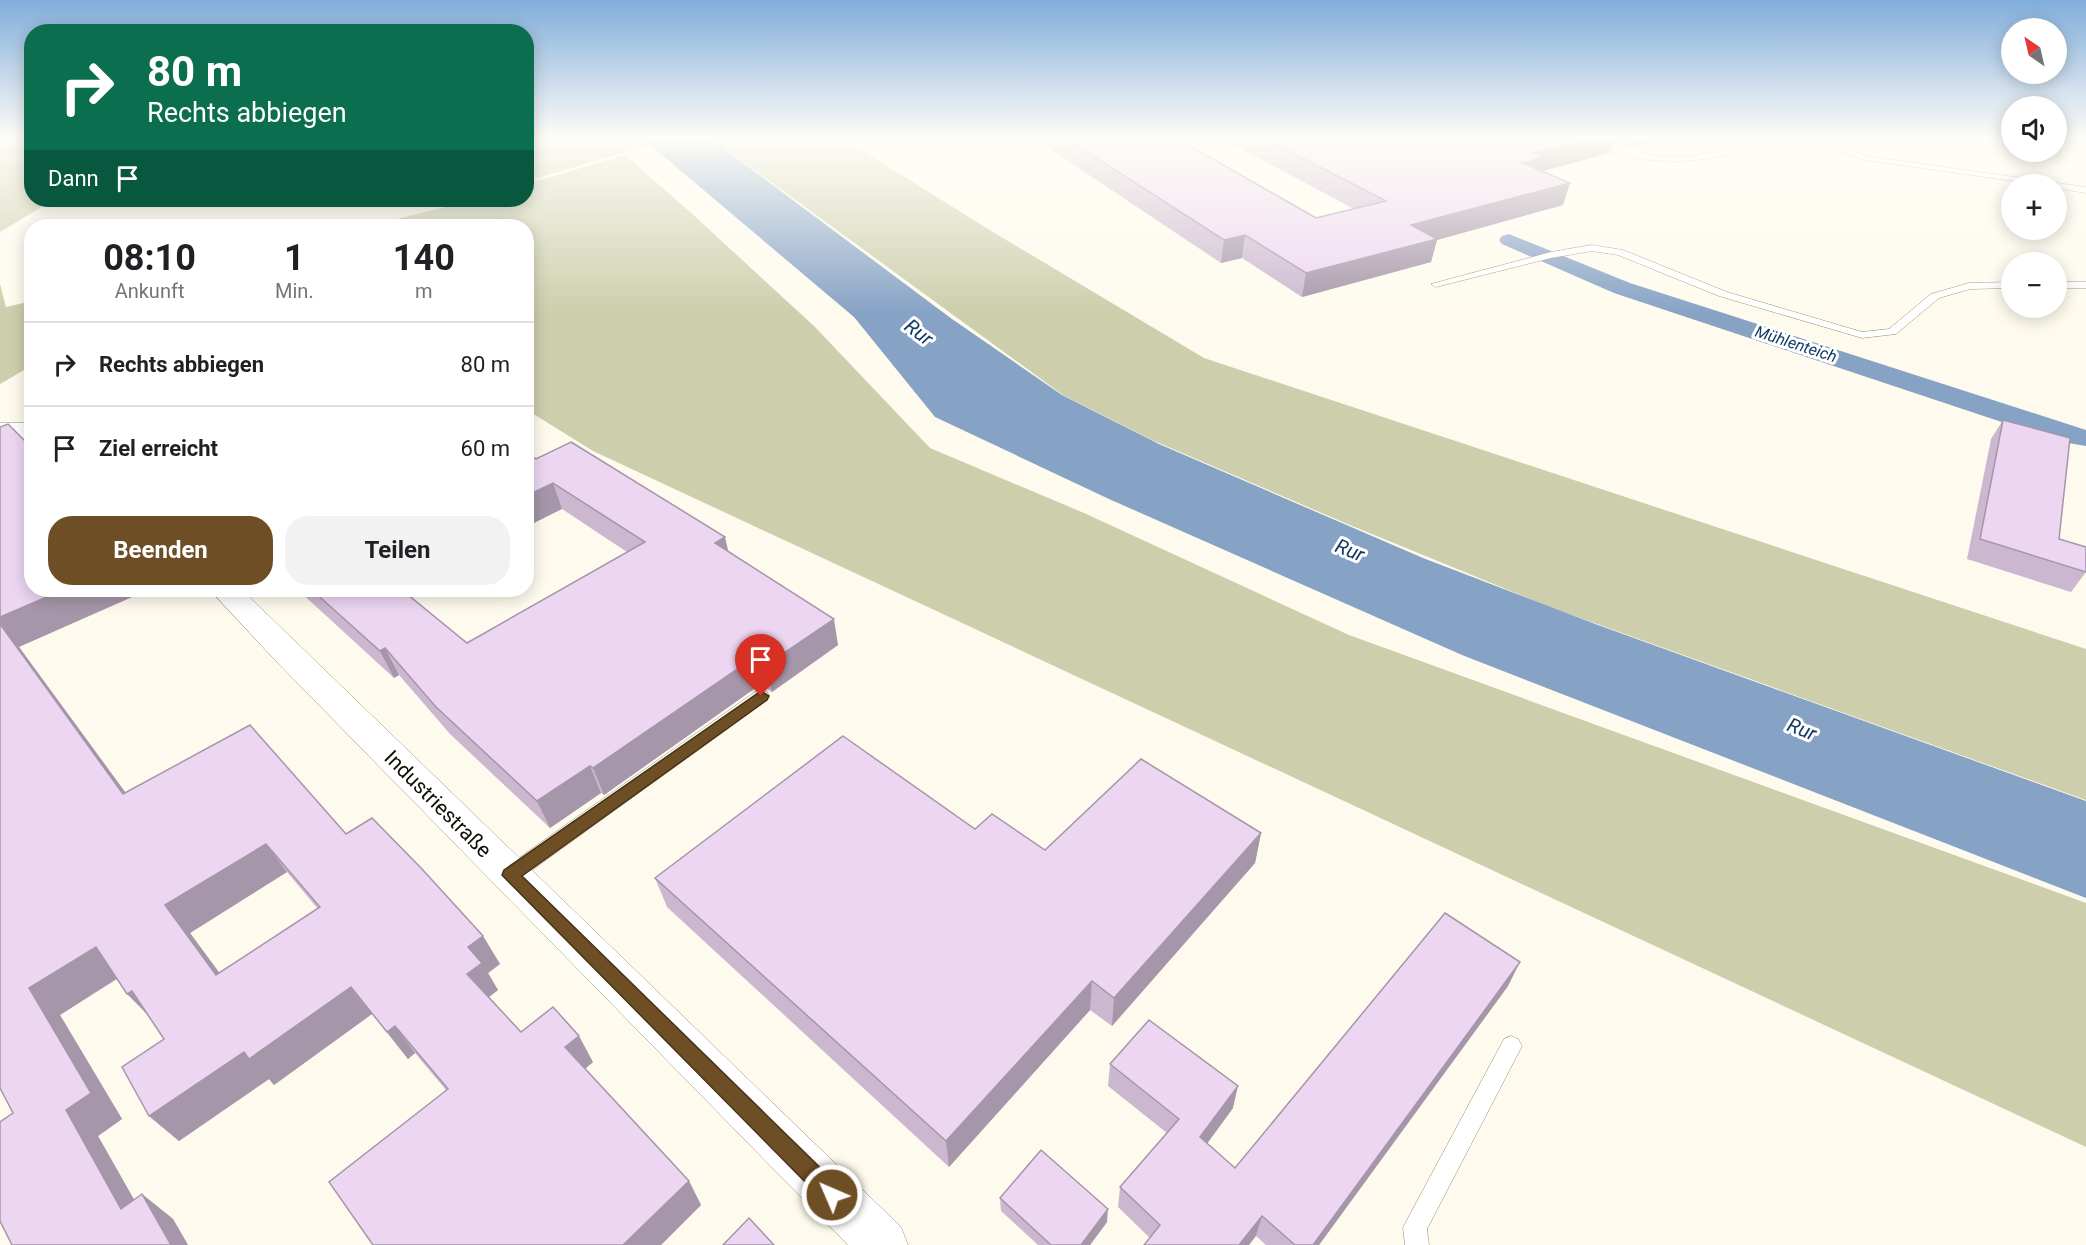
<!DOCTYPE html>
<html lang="de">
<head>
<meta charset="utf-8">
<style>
  :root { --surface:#fff; --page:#f2f2f2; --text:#202124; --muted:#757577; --line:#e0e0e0; --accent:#6e4e25 }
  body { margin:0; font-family:Roboto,sans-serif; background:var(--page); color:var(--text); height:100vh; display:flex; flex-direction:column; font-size:22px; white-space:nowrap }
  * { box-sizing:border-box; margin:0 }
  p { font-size:20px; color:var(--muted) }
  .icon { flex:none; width:33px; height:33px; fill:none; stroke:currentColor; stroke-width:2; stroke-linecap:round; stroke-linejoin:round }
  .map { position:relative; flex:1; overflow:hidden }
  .details { position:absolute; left:24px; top:219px; width:510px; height:378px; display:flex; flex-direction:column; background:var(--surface); border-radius:24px; box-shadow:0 3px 15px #0003 }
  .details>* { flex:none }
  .hud { position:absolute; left:24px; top:24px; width:510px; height:183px; border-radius:24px; box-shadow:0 3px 15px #0003; background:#0b6e4f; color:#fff; overflow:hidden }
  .needle { width:39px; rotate:326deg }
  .fabs { position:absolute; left:2001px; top:18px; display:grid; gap:12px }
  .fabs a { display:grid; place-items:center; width:66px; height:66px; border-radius:50%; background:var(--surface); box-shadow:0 3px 15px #0003; font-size:30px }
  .pin { position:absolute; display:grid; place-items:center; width:51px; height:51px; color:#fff; margin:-62px -26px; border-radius:50% 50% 50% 0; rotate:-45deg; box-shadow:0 0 6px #0007 }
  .pin .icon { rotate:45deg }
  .me { position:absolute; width:66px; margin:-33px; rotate:315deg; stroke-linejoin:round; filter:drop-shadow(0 0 4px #0008) }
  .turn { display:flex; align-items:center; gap:21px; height:126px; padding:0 24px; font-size:27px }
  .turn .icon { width:78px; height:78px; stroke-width:2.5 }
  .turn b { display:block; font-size:42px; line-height:51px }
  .then { display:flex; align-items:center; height:57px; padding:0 24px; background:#0003; gap:12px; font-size:22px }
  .eta { display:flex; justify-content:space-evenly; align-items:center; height:102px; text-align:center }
  .eta b { font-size:36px; font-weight:700; line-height:42px }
  .button { display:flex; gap:12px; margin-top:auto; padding:12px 24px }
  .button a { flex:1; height:69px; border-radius:24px; background:var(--accent); color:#fff; font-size:24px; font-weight:700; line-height:69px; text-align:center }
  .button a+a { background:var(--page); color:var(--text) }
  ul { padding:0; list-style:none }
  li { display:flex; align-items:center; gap:18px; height:84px; padding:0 24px; border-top:2px solid var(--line) }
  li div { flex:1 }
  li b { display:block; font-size:22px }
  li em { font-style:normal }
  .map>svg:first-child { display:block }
  .green { fill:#ccceac }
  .water { fill:#86a2c5 }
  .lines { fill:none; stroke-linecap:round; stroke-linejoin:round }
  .canal { fill:#86a2c5; fill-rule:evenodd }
  .lane-casing { stroke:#958e70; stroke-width:1 }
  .street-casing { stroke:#958e70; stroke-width:1 }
  .lane { fill:#fff; fill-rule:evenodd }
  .street { fill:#fff; fill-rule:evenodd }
  .wall { fill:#cbb8d0; fill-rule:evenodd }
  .shaded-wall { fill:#a596a9 }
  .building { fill:#ecd6f2; stroke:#a596a9; stroke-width:1.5; fill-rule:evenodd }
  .route { fill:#6e4e25; stroke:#483318; stroke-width:1.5 }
  .labels { text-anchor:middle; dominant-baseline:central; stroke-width:6; stroke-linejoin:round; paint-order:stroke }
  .far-water-label { font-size:16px; font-style:italic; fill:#113965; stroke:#fff }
  .water-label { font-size:20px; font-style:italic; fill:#113965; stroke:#fff }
  .near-street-label { font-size:21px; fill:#131005; stroke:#fff }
</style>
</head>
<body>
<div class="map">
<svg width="2086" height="1245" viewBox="0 0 2086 1245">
  <rect width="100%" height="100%" fill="#fefbee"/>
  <g class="green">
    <path d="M0 139H31L32 200H53L0 232Z"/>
    <path d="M526 139H643L650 145 537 178 527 171Z"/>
    <path d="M712 139H844L988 229 1204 358 2086 649V800L1547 606 1345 523 1152 440 1063 395Z"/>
    <path d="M625 155 689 211 814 326 930 448 1084 513 1349 635 2086 903V1147L593 451 527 410 526 226H369L473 200H526L527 184Z"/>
    <path d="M0 284 6 307 32 301 31 366 0 384Z"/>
  </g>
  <path class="water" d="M643 139H711L952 319 1062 395 1159 444 1423 558 1598 625 2086 801V898L1462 655 1109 499 935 417 854 317Z"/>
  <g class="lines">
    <path class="canal" d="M1509 234 1630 283 2086 430V446L2062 442 1614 293 1502 244 1499 240 1502 236Z"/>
    <defs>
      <g id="lane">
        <path d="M1584 139C1613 139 1641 156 1670 157 1707 159 1734 139 1766 139 1717 168 1633 169 1584 139Z"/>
        <path d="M1801 139H1815L1866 156 2086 187V193L2056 188V184H2035L1865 160Z"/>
        <path d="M1592 245 1623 250 1727 292 1862 332 1889 329 1931 294 1969 283 2012 282V288L1970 289 1939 298 1896 334 1862 338 1719 296 1618 255 1592 251 1551 258 1436 287 1431 284 1551 252Z"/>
        <rect x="2056" y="282" width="30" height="6"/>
        <path d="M761 690 767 692 769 696 767 700 517 881 510 883 503 881 501 875 503 869 755 692Z"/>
        <path d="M1511 1036 1518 1039 1522 1046 1427 1229 1429 1245H1405L1403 1228 1407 1220 1504 1039Z"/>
      </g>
      <g id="street">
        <rect x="0" y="423" width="32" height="16"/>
        <path d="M210 590H242L901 1227 908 1245H848L275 660Z"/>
      </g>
    </defs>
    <use href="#lane" class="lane-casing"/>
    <use href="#street" class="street-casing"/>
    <use href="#lane" class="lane"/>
    <use href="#street" class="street"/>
  </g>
  <g class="wall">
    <path d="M1035 139H1178L1316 218 1354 209 1223 139H1662L1633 147 1614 142 1610 153 1542 171 1563 205 1437 240 1431 262 1302 297 1242 258 1221 263Z"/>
    <path d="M2003 420 2059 539 2086 547V572L2071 592 1967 559 1991 439Z"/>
    <path d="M0 427 19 647 125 792 346 834 483 936 500 964 488 973 498 990 489 997 521 1032 593 1062 585 1069 689 1181 701 1205 661 1245H373L446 1090 415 1053 408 1059 372 1014 274 1085 269 1079 179 1141 149 1116 164 1039 148 1016 117 979 60 1015 122 1119 98 1136 134 1200 142 1194 173 1219 188 1245 13 1113ZM287 872 318 909 219 973 190 933Z"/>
    <path d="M536 459 729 552 838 645 772 692 761 684 604 795 601 793 550 828 450 734 399 675 394 678 298 590H407L404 591 467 643 627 552 562 509Z"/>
    <path d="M975 829 1045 850 1261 833 1255 863 1112 1026 1090 1010 949 1167 667 907 655 878Z"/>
    <path d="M1508 986 1319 1245H1266L1256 1236 1150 1238 1118 1207 1120 1187 1167 1133 1108 1086 1110 1064 1233 1108 1207 1143 1235 1168Z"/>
    <path d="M1000 1198 1107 1222 1090 1245H1038L1001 1211Z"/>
  </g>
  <g class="shaded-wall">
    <path d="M1588 139H1615L1610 153 1539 172 1522 163 1534 153Z"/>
    <path d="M1636 139H1662L1633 147Z"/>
    <path d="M1570 183 1563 205 1437 240 1431 262 1302 297 1306 273 1411 225Z"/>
    <path d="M1245 235 1242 258 1221 263 1224 240Z"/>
    <path d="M553 483 562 509 526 527V496Z"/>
    <path d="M725 537 731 563 715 543Z"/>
    <path d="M63 590H148L19 647 147 822 123 794 0 624V617Z"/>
    <path d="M834 619 838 645 772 692 766 665Z"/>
    <path d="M385 648 399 675 394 678 380 651Z"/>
    <path d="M755 657 761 684 604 795 593 768Z"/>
    <path d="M590 766 601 793 550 828 537 801Z"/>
    <path d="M1261 833 1255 863 1112 1026 1114 998Z"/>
    <path d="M266 844 287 872 190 933 241 1002 216 975 165 905Z"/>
    <path d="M483 936 500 964 488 973 498 990 484 1001 467 974 468 947Z"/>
    <path d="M96 947 124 974 60 1015 122 1119 98 1136 153 1233 121 1209 66 1110 29 988Z"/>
    <path d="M1520 962 1508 986 1319 1245H1313Z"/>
    <path d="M1092 981 1090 1010 949 1167 946 1141Z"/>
    <path d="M351 987 372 1014 274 1085 269 1079 179 1141 149 1116 244 1052Z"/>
    <path d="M132 991 154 1021 127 994Z"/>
    <path d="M395 1026 415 1053 408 1059 387 1032Z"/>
    <path d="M579 1036 593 1062 580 1073 565 1047Z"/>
    <path d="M1238 1086 1233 1108 1196 1159 1200 1137Z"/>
    <path d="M689 1181 701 1205 661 1245H623Z"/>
    <path d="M142 1194 173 1219 188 1245H171Z"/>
    <path d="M1108 1209 1107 1222 1090 1245H1081Z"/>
    <path d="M1262 1216 1256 1236 1249 1245H1239Z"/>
  </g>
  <g class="building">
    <path d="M1067 139H1178L1316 218 1386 201 1266 139H1588L1534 153 1543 157 1522 163 1570 183 1411 225 1437 239 1306 273 1245 235 1224 240Z"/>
    <path d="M2003 420 2070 438 2059 539 2086 547V572L1980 539Z"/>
    <path d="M8 424 32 448V590H63L0 617V427Z"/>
    <path d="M571 442 725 537 715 543 834 619 766 665 755 657 593 768 590 766 537 801 436 707 385 648 380 651 312 590H402L467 643 645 542 553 483 526 496V453L536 459Z"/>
    <path d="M0 624 123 794 250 725 346 834 372 818 422 869 483 936 468 947 482 963 467 974 521 1032 553 1007 579 1036 565 1047 689 1181 623 1245H373L329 1182 448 1089 395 1026 387 1032 351 987 249 1059 244 1052 149 1116 122 1067 164 1039 132 991 127 994 96 947 29 988 91 1093 66 1110 121 1209 142 1194 171 1245H12L0 1221V1122L13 1113 0 1088ZM266 844 320 907 216 975 165 905Z"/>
    <path d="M843 736 975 829 992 814 1045 850 1141 759 1261 833 1114 998 1092 981 946 1141 655 878Z"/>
    <path d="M1445 913 1520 962 1313 1245H1295L1262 1216 1239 1245H1144L1160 1225 1120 1187 1179 1119 1110 1064 1149 1020 1238 1086 1200 1137 1235 1168Z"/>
    <path d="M1041 1150 1108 1209 1081 1245H1051L1000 1198Z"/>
    <path d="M749 1218 774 1245H723Z"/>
  </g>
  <linearGradient id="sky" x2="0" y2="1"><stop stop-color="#81adda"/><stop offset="0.44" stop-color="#fffdf7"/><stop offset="1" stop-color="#fffdf7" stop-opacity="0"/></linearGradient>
  <rect width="2086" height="314" fill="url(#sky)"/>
  <path class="route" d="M761 691 769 696 767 700 522 876 840 1187 843 1195 840 1202 832 1205 825 1202 502 875 504 870Z"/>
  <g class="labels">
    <g class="far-water-label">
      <text transform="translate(1796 344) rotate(18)">Mühlenteich</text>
    </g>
    <g class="water-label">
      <text transform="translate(919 332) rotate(37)">Rur</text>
      <text transform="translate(1350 550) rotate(22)">Rur</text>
      <text transform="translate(1802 729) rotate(22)">Rur</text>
    </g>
    <g class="near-street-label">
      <text transform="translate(438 804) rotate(45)">Industriestraße</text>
    </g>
  </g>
</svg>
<div class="fabs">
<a><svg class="needle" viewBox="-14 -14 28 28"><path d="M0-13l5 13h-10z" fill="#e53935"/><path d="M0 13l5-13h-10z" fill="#757577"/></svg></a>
<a><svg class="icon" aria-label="sound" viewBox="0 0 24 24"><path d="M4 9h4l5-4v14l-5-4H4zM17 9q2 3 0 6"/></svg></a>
<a>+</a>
<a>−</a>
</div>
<div class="pin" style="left:761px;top:696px;background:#d93025"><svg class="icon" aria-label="arrive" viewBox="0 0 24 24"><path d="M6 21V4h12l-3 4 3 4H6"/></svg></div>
<svg class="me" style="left:832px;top:1195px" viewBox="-20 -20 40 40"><circle r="17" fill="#6e4e25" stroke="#fff" stroke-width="3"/><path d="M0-11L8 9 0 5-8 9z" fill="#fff"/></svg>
<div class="hud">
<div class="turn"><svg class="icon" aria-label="right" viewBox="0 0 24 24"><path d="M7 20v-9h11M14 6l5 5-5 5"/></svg><div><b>80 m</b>Rechts abbiegen</div></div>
<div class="then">Dann<svg class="icon" aria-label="arrive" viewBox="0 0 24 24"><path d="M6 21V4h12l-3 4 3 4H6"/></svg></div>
</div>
<section class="details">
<div class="eta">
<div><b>08:10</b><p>Ankunft</p></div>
<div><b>1</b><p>Min.</p></div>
<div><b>140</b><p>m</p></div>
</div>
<ul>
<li><svg class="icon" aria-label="right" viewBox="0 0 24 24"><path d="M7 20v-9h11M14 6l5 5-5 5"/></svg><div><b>Rechts abbiegen</b></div><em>80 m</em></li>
<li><svg class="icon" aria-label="arrive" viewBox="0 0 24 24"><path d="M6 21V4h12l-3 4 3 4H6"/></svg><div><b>Ziel erreicht</b></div><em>60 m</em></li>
</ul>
<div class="button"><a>Beenden</a><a>Teilen</a></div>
</section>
</div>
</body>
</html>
